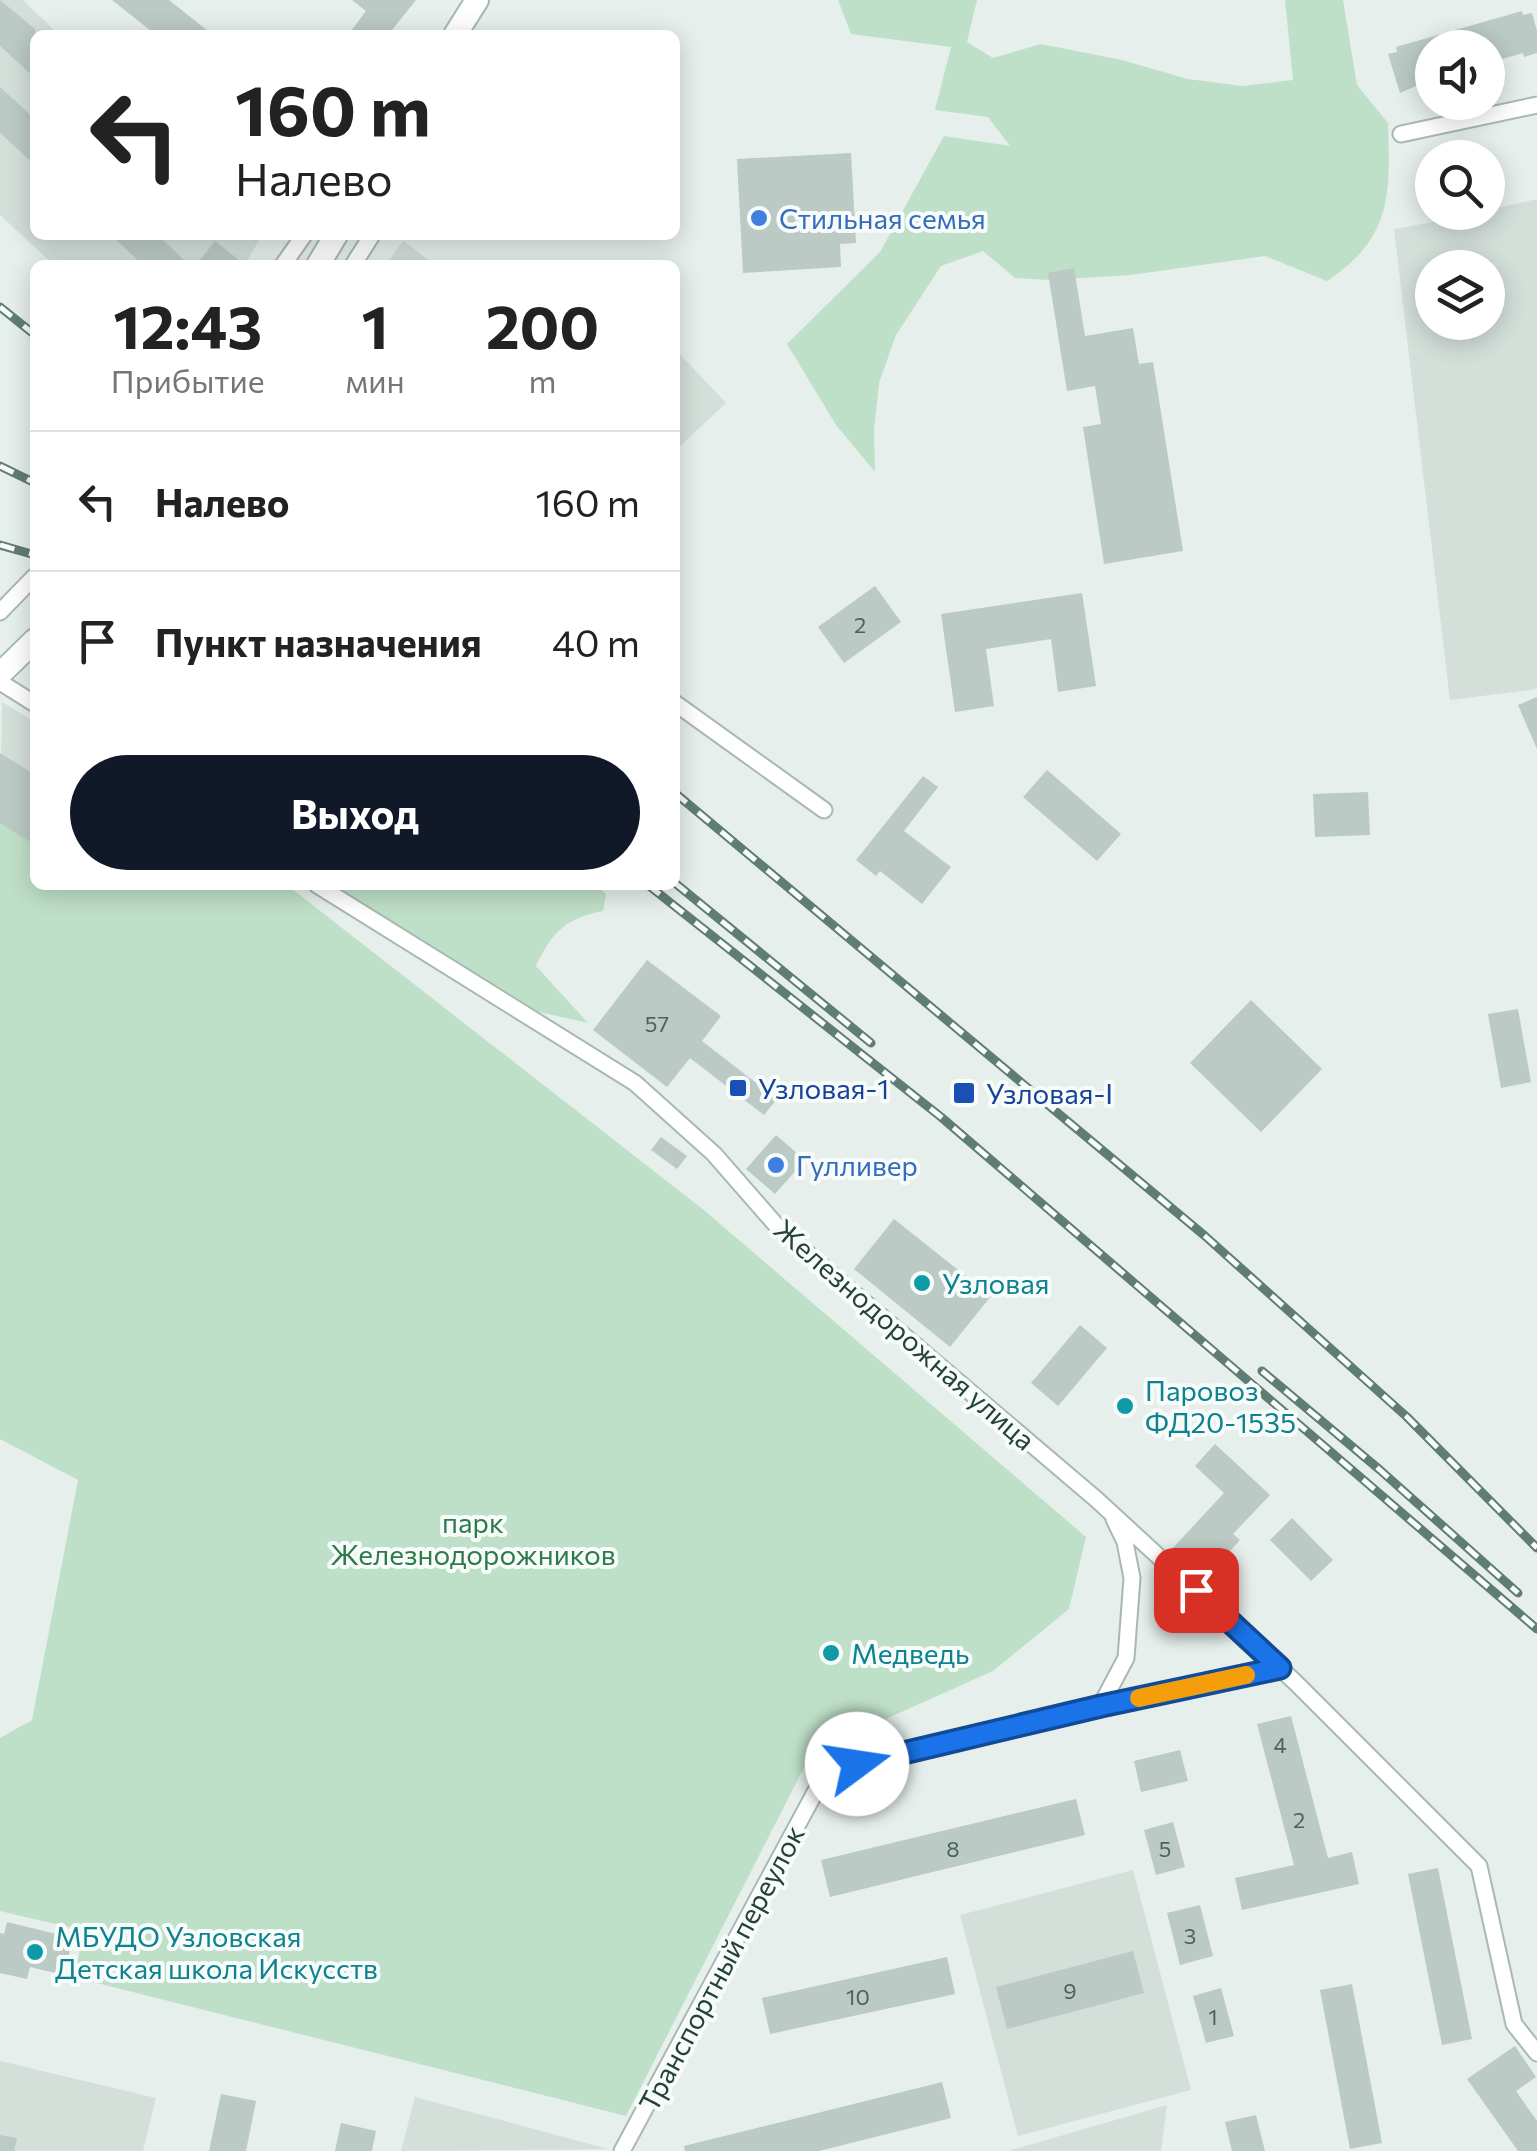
<!DOCTYPE html>
<html lang="ru">
<head>
<meta charset="utf-8">
<style>
  :root { --surface:#fff; --page:#f2f2f2; --text:#222; --muted:#767676; --line:#e0e0e0; --accent:#111827 }
  body { margin:0; font-family:Commissioner,sans-serif; background:var(--page); color:var(--text); height:100vh; display:flex; flex-direction:column; font-size:38px; white-space:nowrap }
  * { box-sizing:border-box; margin:0 }
  p { font-size:32px; color:var(--muted) }
  .icon { flex:none; width:55px; height:55px; fill:none; stroke:currentColor; stroke-width:2; stroke-linecap:round; stroke-linejoin:round }
  .map { position:relative; flex:1; overflow:hidden }
  .side { position:absolute; left:30px; top:260px; width:650px; height:630px; display:flex; flex-direction:column; background:var(--surface); border-radius:15px; box-shadow:0 5px 25px #0003 }
  .side>* { flex:none }
  .top-card { position:absolute; left:30px; top:30px; width:650px; height:210px; border-radius:15px; box-shadow:0 5px 25px #0003; background:#fff; color:var(--text); overflow:hidden }
  .tools { position:absolute; left:1415px; top:30px; display:grid; gap:20px }
  .tools a { display:grid; place-items:center; width:90px; height:90px; border-radius:50%; background:var(--surface); box-shadow:0 5px 25px #0003; font-size:50px }
  .pin { position:absolute; display:grid; place-items:center; width:85px; height:85px; color:#fff; margin:-42px; border-radius:20px; box-shadow:0 5px 15px #0006 }
  .me { position:absolute; width:110px; margin:-55px; rotate:76deg; stroke-linejoin:round; filter:drop-shadow(0 0 8px #0008) }
  .turn { display:flex; align-items:center; gap:35px; height:210px; padding:0 40px; font-size:45px }
  .turn .icon { width:130px; height:130px; stroke-width:2.5 }
  .turn b { display:block; font-size:70px; line-height:85px }
  .eta { display:flex; justify-content:space-evenly; align-items:center; height:170px; text-align:center }
  .eta b { font-size:60px; font-weight:700; line-height:70px }
  .button { display:flex; gap:20px; margin-top:auto; padding:20px 40px }
  .button a { flex:1; height:115px; border-radius:60px; background:var(--accent); color:#fff; font-size:40px; font-weight:700; line-height:115px; text-align:center }
  ul { padding:0; list-style:none }
  li { display:flex; align-items:center; gap:30px; height:140px; padding:0 40px; border-top:2px solid var(--line) }
  li div { flex:1 }
  li b { display:block; font-size:38px }
  li em { font-style:normal }
  .map>svg:first-child { display:block }
  .built { fill:#d4dfda; fill-rule:evenodd }
  .green { fill:#bfe0c8 }
  .building { fill:#bbcac4 }
  .lines { fill:none; stroke-linecap:round; stroke-linejoin:round }
  .street-casing { stroke:#a8b8b2; stroke-width:19 }
  .secondary-casing { stroke:#a4bbb3; stroke-width:26 }
  .street { stroke:#fff; stroke-width:15 }
  .secondary { stroke:#fff; stroke-width:22 }
  .rail-casing { stroke:#5f7d75; stroke-width:9 }
  .rail { stroke:#f7fbf9; stroke-width:5; stroke-dasharray:15; stroke-linecap:butt }
  .route-casing { stroke:#114b97; stroke-width:25 }
  .route { stroke:#1a73e8; stroke-width:18 }
  .slow { stroke:#f59e0b; stroke-width:18 }
  .shop-dot { fill:#3f7fe0; stroke:#f7fbf9; stroke-width:4 }
  .transit-dot { fill:#1a4fb4; stroke:#f7fbf9; stroke-width:4 }
  .culture-dot { fill:#0f9aa8; stroke:#f7fbf9; stroke-width:4 }
  .labels { text-anchor:middle; dominant-baseline:central; stroke-width:8; stroke-linejoin:round; paint-order:stroke }
  .number-label { font-size:22px; fill:#4a645c }
  .shop-label { font-size:28px; fill:#366cbe; stroke:#f7fbf9; text-anchor:start }
  .transit-label { font-size:28px; fill:#164399; stroke:#f7fbf9; text-anchor:start }
  .culture-label { font-size:28px; fill:#0d838f; stroke:#f7fbf9; text-anchor:start }
  .street-label { font-size:28px; fill:#24423a; stroke:#f7fbf9 }
  .park-label { font-size:28px; fill:#2d7a4b; stroke:#f7fbf9 }
</style>
</head>
<body>
<div class="map">
<svg width="1537" height="2151" viewBox="0 0 1537 2151">
  <rect width="100%" height="100%" fill="#e6efeb"/>
  <g class="built">
    <path d="M0 0H23L59 35H35V235H262L245 265H54L0 215Z"/>
    <path d="M1537 199V689L1450 700 1394 229 1488 212V210ZM1432 268H1488V322H1432Z"/>
    <path d="M403 241 414 249 435 265H386Z"/>
    <path d="M675 349 726 403 675 451Z"/>
    <path d="M2 702 35 722V843L0 822Z"/>
    <path d="M1133 1870 1191 2090 1018 2136 960 1915Z"/>
    <path d="M0 2061 156 2098 143 2151H0Z"/>
    <path d="M415 2097 608 2149 401 2151Z"/>
    <path d="M1167 2105 1161 2151H1008Z"/>
  </g>
  <g class="green">
    <path d="M838 0H977L967 42 993 58 1041 44 1122 60 1188 79 1242 86 1293 80 1285 0H1343L1357 85 1388 123C1390 194 1393 237 1327 281L1265 256 1131 275 1047 280 1015 278 983 251 941 266 896 335 879 383 874 430 875 472 836 425 787 344 880 252 944 136 1010 146 988 117 935 110 951 47 851 34Z"/>
    <path d="M0 822 35 843V885H287L705 1211 1086 1537 1069 1609 993 1671 812 1752 626 2116 73 1977 85 1931 0 1911V1738L32 1720 78 1480 0 1439Z"/>
    <path d="M334 885H596L606 894 603 911C566 918 552 932 536 966L588 1023 504 1004Z"/>
  </g>
  <g class="building">
    <path d="M0 0 35 29V78L0 46Z"/>
    <path d="M112 0H169L213 35H156Z"/>
    <path d="M352 0H416L388 35H348L366 11Z"/>
    <path d="M1522 11 1523 15 1532 13 1537 31V53L1524 57 1523 53 1488 63V48H1432V79L1400 93 1388 54 1397 52 1396 47Z"/>
    <path d="M0 87 35 119V165L0 133Z"/>
    <path d="M851 153 856 243 840 244 841 267 743 273 737 159Z"/>
    <path d="M111 235H158L189 265H143Z"/>
    <path d="M215 241 245 265H196Z"/>
    <path d="M1074 268 1085 336 1133 328 1139 364 1153 362 1183 551 1104 564 1083 427 1101 424 1095 386 1067 391 1048 273Z"/>
    <path d="M875 586 901 622 844 663 818 627Z"/>
    <path d="M1082 593 1096 686 1058 692 1051 639 986 649 994 706 955 712 941 614Z"/>
    <path d="M1537 697V749L1518 705Z"/>
    <path d="M0 753 35 775V845L0 823Z"/>
    <path d="M1047 770 1121 834 1097 861 1023 797Z"/>
    <path d="M923 776 938 787 904 831 951 867 922 904 880 871 876 876 856 860Z"/>
    <path d="M1368 792 1370 835 1315 837 1313 794Z"/>
    <path d="M647 960 721 1016 702 1041 777 1099 764 1115 690 1058 667 1087 593 1030Z"/>
    <path d="M1251 1000 1322 1069 1261 1132 1190 1063Z"/>
    <path d="M1518 1009 1531 1082 1501 1088 1488 1014Z"/>
    <path d="M776 1135 805 1160 775 1194 746 1169Z"/>
    <path d="M661 1137 687 1156 677 1169 651 1150Z"/>
    <path d="M894 1219 991 1296 950 1347 854 1269Z"/>
    <path d="M1080 1325 1107 1348 1058 1406 1031 1383Z"/>
    <path d="M1215 1444 1270 1495 1233 1534 1240 1540 1203 1581 1170 1551 1224 1493 1195 1466Z"/>
    <path d="M1292 1518 1333 1560 1311 1581 1270 1540Z"/>
    <path d="M1291 1716 1328 1858 1352 1852 1359 1884 1242 1910 1235 1878 1294 1865 1257 1724Z"/>
    <path d="M1180 1750 1188 1781 1141 1792 1134 1761Z"/>
    <path d="M1076 1799 1085 1835 830 1897 821 1860Z"/>
    <path d="M1173 1822 1185 1867 1156 1875 1144 1830Z"/>
    <path d="M1438 1868 1472 2039 1442 2045 1408 1874Z"/>
    <path d="M1200 1905 1213 1956 1180 1965 1167 1913Z"/>
    <path d="M7 1922 73 1938 64 1975 30 1967 27 1979 0 1973V1933L4 1934Z"/>
    <path d="M1133 1951 1144 1993 1007 2029 996 1987Z"/>
    <path d="M947 1957 955 1994 770 2034 762 1998Z"/>
    <path d="M1352 1984 1382 2143 1350 2149 1320 1990Z"/>
    <path d="M1221 1988 1234 2036 1206 2043 1193 1996Z"/>
    <path d="M1515 2046 1536 2077 1516 2091 1537 2121V2151H1518L1467 2079Z"/>
    <path d="M942 2082 951 2118 819 2151H685L684 2146Z"/>
    <path d="M221 2094 256 2101 246 2151H209Z"/>
    <path d="M1256 2115 1265 2151H1232L1225 2122Z"/>
    <path d="M341 2123 376 2131 372 2151H335Z"/>
    <path d="M0 2135 17 2138 14 2151H0Z"/>
  </g>
  <g class="lines">
    <defs>
      <g id="street">
        <path d="M1401 134 1537 105"/>
        <path d="M283 265 304 235"/>
        <path d="M353 265 372 235"/>
        <path d="M0 612 35 576"/>
        <path d="M0 682 35 704"/>
        <path d="M675 703 824 810"/>
        <path d="M317 885 635 1083 714 1154 776 1225 823 1267 1096 1499 1295 1682 1479 1866 1514 2024 1537 2053"/>
        <path d="M1101 1705 1126 1658 1132 1578 1125 1542 1114 1519"/>
        <path d="M622 2151 826 1772 982 1732 1280 1668"/>
      </g>
      <g id="secondary">
        <path d="M455 35 477 0"/>
        <path d="M318 265 336 235"/>
        <path d="M0 674 35 640"/>
      </g>
    </defs>
    <use href="#street" class="street-casing"/>
    <use href="#secondary" class="secondary-casing"/>
    <use href="#street" class="street"/>
    <use href="#secondary" class="secondary"/>
    <defs>
      <g id="rail">
        <path d="M0 307 35 335"/>
        <path d="M0 466 35 483"/>
        <path d="M0 545 35 555"/>
        <path d="M675 793 1205 1236 1407 1417 1537 1548"/>
        <path d="M675 883 871 1043"/>
        <path d="M648 885 941 1117 1537 1629"/>
        <path d="M1262 1371 1380 1470 1518 1593"/>
      </g>
    </defs>
    <use href="#rail" class="rail-casing"/>
    <use href="#rail" class="rail"/>
  </g>
  <g class="lines">
    <defs>
      <path id="route" d="M857 1764 1101 1706 1280 1668 1196 1590"/>
    </defs>
    <use href="#route" class="route-casing"/>
    <use href="#route" class="route"/>
    <path class="slow" d="M1139 1698 1246 1675"/>
  </g>
  <g class="shop-dot">
    <circle cx="759" cy="218" r="10"/>
    <circle cx="776" cy="1165" r="10"/>
  </g>
  <g class="transit-dot">
    <rect x="728" y="1078" width="20" height="20" rx="5"/>
    <rect x="952" y="1081" width="24" height="24" rx="5"/>
  </g>
  <g class="culture-dot">
    <circle cx="922" cy="1283" r="10"/>
    <circle cx="1125" cy="1406" r="10"/>
    <circle cx="831" cy="1653" r="10"/>
    <circle cx="35" cy="1952" r="10"/>
  </g>
  <g class="labels">
    <g class="number-label">
      <text x="860" y="624">2</text>
      <text x="657" y="1023">57</text>
      <text x="1280" y="1744">4</text>
      <text x="1299" y="1819">2</text>
      <text x="953" y="1848">8</text>
      <text x="1165" y="1848">5</text>
      <text x="1190" y="1935">3</text>
      <text x="1070" y="1990">9</text>
      <text x="858" y="1996">10</text>
      <text x="1213" y="2016">1</text>
    </g>
    <g class="shop-label">
      <text x="779" y="218">Стильная семья</text>
      <text x="796" y="1165">Гулливер</text>
    </g>
    <g class="transit-label">
      <text x="758" y="1088">Узловая-1</text>
      <text x="986" y="1093">Узловая-I</text>
    </g>
    <g class="culture-label">
      <text x="942" y="1283">Узловая</text>
      <text x="1145" y="1390">Паровоз<tspan x="1145" dy="32">ФД20-1535</tspan></text>
      <text x="851" y="1653">Медведь</text>
      <text x="55" y="1936">МБУДО Узловская<tspan x="55" dy="32">Детская школа Искусств</tspan></text>
    </g>
    <g class="street-label">
      <text transform="translate(905 1334) rotate(41)">Железнодорожная улица</text>
      <text transform="translate(721 1968) rotate(-62)">Транспортный переулок</text>
    </g>
    <g class="park-label">
      <text x="473" y="1522">парк<tspan x="473" dy="32">Железнодорожников</tspan></text>
    </g>
  </g>
</svg>
<div class="tools">
<a><svg class="icon" aria-label="sound" viewBox="0 0 24 24"><path d="M4 9h4l5-4v14l-5-4H4zM17 9q2 3 0 6"/></svg></a>
<a><svg class="icon" aria-label="search" viewBox="0 0 24 24"><circle cx="10" cy="10" r="6"/><path d="M15 15l6 6"/></svg></a>
<a><svg class="icon" aria-label="layers" viewBox="0 0 24 24"><path d="M12 4l9 5-9 5-9-5zM3 14l9 5 9-5"/></svg></a>
</div>
<div class="pin" style="left:1196px;top:1590px;background:#d93025"><svg class="icon" aria-label="arrive" viewBox="0 0 24 24"><path d="M6 21V4h12l-3 4 3 4H6"/></svg></div>
<svg class="me" style="left:857px;top:1764px" viewBox="-20 -20 40 40"><circle r="19" fill="#fff"/><path d="M0-13L10 11 0 6-10 11z" fill="#1a73e8"/></svg>
<div class="top-card">
<div class="turn"><svg class="icon" aria-label="left" viewBox="0 0 24 24"><path d="M17 20v-9H6M10 6l-5 5 5 5"/></svg><div><b>160 m</b>Налево</div></div>
</div>
<section class="side">
<div class="eta">
<div><b>12:43</b><p>Прибытие</p></div>
<div><b>1</b><p>мин</p></div>
<div><b>200</b><p>m</p></div>
</div>
<ul>
<li><svg class="icon" aria-label="left" viewBox="0 0 24 24"><path d="M17 20v-9H6M10 6l-5 5 5 5"/></svg><div><b>Налево</b></div><em>160 m</em></li>
<li><svg class="icon" aria-label="arrive" viewBox="0 0 24 24"><path d="M6 21V4h12l-3 4 3 4H6"/></svg><div><b>Пункт назначения</b></div><em>40 m</em></li>
</ul>
<div class="button"><a>Выход</a></div>
</section>
</div>
</body>
</html>
